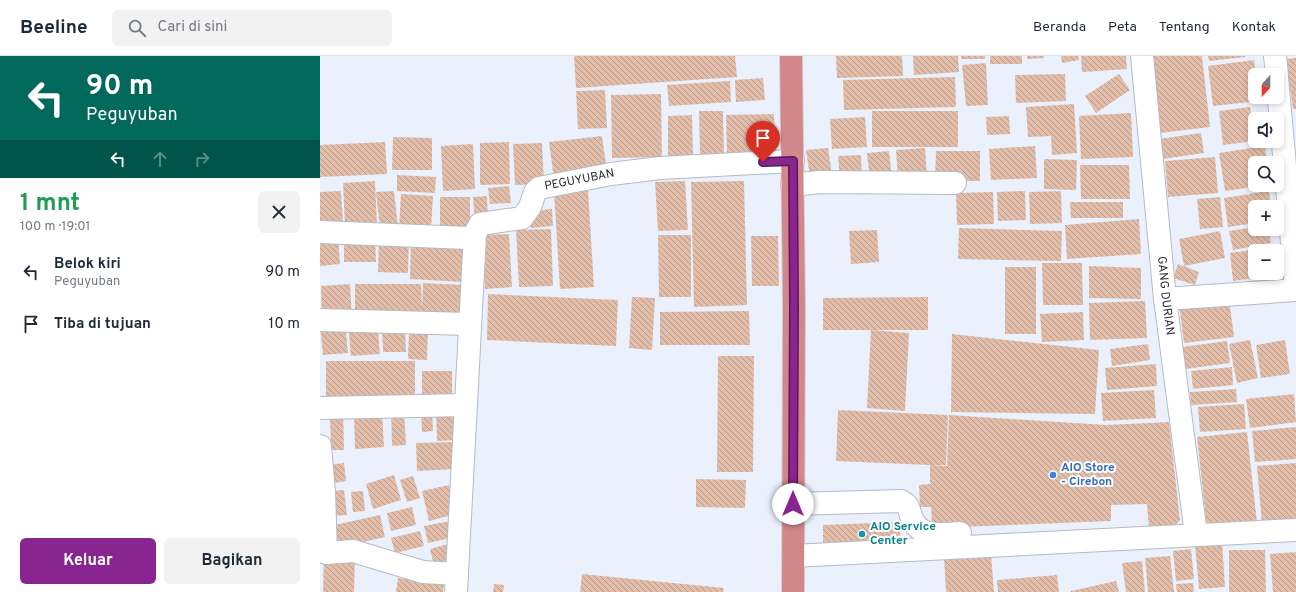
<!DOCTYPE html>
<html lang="id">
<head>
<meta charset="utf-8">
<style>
  :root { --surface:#fff; --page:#f2f2f3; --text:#1f2937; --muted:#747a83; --line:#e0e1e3; --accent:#88258e }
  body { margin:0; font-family:Overpass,sans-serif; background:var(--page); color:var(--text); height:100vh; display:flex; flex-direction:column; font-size:15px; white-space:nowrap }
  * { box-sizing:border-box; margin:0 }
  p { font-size:13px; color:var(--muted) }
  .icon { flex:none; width:22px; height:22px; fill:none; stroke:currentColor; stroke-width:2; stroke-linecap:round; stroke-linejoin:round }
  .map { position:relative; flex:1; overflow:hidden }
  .drawer { display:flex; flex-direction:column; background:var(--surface); width:320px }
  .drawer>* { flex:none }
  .guide { background:#00695c; color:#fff; overflow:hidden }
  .needle { width:26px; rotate:201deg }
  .controls { position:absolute; left:928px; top:12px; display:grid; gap:8px }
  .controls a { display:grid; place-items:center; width:36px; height:36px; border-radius:6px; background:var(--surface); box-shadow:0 2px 6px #0003; font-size:20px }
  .pin { position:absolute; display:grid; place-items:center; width:34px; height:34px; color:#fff; margin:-41px -17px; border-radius:50% 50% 50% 0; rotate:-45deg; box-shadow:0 0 4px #0007 }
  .pin .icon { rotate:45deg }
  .me { position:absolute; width:44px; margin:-22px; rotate:0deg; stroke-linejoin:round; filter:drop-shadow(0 0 3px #0008) }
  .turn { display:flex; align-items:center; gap:14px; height:84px; padding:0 20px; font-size:18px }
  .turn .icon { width:52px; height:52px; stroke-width:2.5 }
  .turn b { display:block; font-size:28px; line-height:34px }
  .lanes { display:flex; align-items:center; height:38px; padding:0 20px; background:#0003; justify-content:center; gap:20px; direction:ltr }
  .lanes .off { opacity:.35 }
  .round { display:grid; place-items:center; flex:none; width:42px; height:42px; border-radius:6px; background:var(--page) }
  .headline { display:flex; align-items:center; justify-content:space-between; height:68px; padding:0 20px }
  h1 { font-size:24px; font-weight:700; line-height:30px; color:#1e9e55 }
  .action { display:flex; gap:8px; margin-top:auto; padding:8px 20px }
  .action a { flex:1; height:46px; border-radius:6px; background:var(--accent); color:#fff; font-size:16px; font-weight:700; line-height:46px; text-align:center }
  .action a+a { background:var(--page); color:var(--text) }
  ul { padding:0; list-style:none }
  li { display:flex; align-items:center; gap:12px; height:52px; padding:0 20px }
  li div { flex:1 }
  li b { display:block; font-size:15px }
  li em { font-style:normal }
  header { display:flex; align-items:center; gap:24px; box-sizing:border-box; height:56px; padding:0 20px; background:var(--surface); border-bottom:1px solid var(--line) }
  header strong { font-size:19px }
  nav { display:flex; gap:22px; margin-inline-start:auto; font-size:14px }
  .search { width:280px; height:36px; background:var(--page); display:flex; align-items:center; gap:10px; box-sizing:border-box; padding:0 14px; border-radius:6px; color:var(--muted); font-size:15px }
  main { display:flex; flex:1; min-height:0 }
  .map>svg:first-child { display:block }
  .building { fill:url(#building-back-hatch) }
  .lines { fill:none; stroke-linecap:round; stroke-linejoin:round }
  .minor-casing { stroke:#b4bbc5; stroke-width:24 }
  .highway-casing { stroke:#d0d1d2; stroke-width:24 }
  .minor { stroke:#fff; stroke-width:22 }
  .highway { stroke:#d4878a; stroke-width:22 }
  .route-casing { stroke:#58185c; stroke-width:10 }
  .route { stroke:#88258e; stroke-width:7 }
  .shop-dot { fill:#3f7fe0; stroke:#fefefe; stroke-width:1.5 }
  .culture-dot { fill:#0f9aa8; stroke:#fefefe; stroke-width:1.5 }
  .labels { text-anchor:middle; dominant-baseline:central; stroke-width:4; stroke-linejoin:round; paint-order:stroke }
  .street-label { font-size:12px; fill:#2b2e32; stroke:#fefefe }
  .shop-label { font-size:12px; font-weight:bold; fill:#366cbe; stroke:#fefefe; text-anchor:start }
  .culture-label { font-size:12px; font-weight:bold; fill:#0d838f; stroke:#fefefe; text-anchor:start }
</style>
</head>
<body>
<header>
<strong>Beeline</strong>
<div class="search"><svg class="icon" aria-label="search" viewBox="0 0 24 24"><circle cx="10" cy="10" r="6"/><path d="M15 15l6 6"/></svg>Cari di sini</div>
<nav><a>Beranda</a><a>Peta</a><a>Tentang</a><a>Kontak</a></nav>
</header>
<main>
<section class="drawer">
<div class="guide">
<div class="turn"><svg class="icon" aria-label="left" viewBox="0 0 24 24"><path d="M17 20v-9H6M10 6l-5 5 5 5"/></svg><div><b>90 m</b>Peguyuban</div></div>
<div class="lanes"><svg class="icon" aria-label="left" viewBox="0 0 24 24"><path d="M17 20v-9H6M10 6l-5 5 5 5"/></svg><svg class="icon off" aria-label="ahead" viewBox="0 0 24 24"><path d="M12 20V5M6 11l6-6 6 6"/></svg><svg class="icon off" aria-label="right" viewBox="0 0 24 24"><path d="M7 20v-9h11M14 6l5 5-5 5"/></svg></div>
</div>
<div class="headline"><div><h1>1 mnt</h1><p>100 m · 19:01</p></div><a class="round"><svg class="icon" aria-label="close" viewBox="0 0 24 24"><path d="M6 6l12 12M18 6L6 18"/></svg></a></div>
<ul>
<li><svg class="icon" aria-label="left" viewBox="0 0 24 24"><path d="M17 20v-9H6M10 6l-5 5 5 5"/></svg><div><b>Belok kiri</b><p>Peguyuban</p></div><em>90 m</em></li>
<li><svg class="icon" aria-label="arrive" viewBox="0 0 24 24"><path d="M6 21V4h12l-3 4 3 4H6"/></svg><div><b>Tiba di tujuan</b></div><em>10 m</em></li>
</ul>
<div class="action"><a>Keluar</a><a>Bagikan</a></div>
</section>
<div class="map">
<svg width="976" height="536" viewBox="0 0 976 536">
  <defs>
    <pattern id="building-back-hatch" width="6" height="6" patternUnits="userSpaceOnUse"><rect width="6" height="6" fill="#e2beaa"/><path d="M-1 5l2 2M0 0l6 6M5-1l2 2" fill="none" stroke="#b79b8b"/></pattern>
  </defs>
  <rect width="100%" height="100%" fill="#eaf1fc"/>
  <g class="building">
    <path d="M254 0H415L417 21 256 32Z"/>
    <path d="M516 0H582L583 20 517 22Z"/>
    <path d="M593 0H638L639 16 594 19Z"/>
    <rect x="641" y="0" width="24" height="3"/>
    <rect x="670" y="0" width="32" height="8"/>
    <path d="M707 0H724V2L707 3Z"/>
    <path d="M741 0H758L759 4 742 7Z"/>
    <path d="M761 0H806L807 13 762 16Z"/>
    <path d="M831 0H882L890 71 840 77Z"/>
    <path d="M888 0H925V1L889 5Z"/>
    <path d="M976 2V53H973L966 3Z"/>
    <path d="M934 4 936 19 935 41H938L939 45 893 50 888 10Z"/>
    <path d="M666 7 668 49 646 50 642 9Z"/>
    <path d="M745 18 746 45 696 47 695 19Z"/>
    <path d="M799 18 810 34 776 57 765 40Z"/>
    <path d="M635 21 636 51 524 54 523 24Z"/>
    <path d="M443 22 445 44 416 46 415 24Z"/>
    <path d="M410 25 411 46 349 50 347 29Z"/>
    <path d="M285 34 287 72 258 73 256 35Z"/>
    <path d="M341 38 342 101 292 102 291 39Z"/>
    <path d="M754 48 757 97 732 99 731 80 708 81 706 51Z"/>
    <path d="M930 51 934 85 903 89 899 55Z"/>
    <path d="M379 55H403L404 99H380Z"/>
    <rect x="552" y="55" width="86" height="36"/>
    <path d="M811 57 813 101 761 103 759 60Z"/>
    <path d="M454 58 455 100 407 101 406 59Z"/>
    <path d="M372 59 373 102 348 103V60Z"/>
    <path d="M689 60 690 78 667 79 666 61Z"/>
    <path d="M545 61 547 91 512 93 510 63Z"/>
    <path d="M881 77 884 97 842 103 839 83Z"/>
    <path d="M282 80 287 116 234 123 229 86Z"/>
    <path d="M73 81 112 82V114H72Z"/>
    <path d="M65 86 67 118 0 121V89Z"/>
    <path d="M189 86 190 128 160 129V87Z"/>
    <path d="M222 87 224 128 195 129 193 88Z"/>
    <path d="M153 88 155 133 123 135 121 90Z"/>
    <path d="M715 90 717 122 671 124 669 93Z"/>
    <path d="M945 90 947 107H935V129L939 130 905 135 899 97Z"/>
    <path d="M508 92 512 119 490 121 486 94Z"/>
    <path d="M605 92 607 121 578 123 576 94Z"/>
    <path d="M569 95 572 122 550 124 547 97Z"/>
    <path d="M616 95H660V125H615Z"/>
    <path d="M541 99 542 123 520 124 518 100Z"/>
    <path d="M895 101 898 137 848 141 845 105Z"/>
    <path d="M724 103 757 104 756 134 724 133Z"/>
    <path d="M760 109H809L810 143H761Z"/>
    <path d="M77 119 116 121 115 137 77 135Z"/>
    <path d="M55 125 57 169 25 171 23 127Z"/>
    <path d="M365 125 368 174 338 175 335 126Z"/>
    <path d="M424 125 427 249 374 251 371 126Z"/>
    <path d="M189 130 191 147 170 148 168 132Z"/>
    <path d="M268 134 274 231 240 233 234 136Z"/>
    <path d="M21 135 23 166 0 167V136Z"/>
    <path d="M74 135 78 171 60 172 56 136Z"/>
    <path d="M705 135 706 164 678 165 677 136Z"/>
    <path d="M741 135 742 167 710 168 709 136Z"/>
    <path d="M949 135 951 151H935V167L908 171 904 142Z"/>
    <path d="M673 136 674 168 637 169 636 137Z"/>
    <path d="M81 138 113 140 111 173 79 171Z"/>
    <path d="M167 140 168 165 155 166 153 141Z"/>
    <rect x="120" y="141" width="30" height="36"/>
    <path d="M900 141 903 171 880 173 877 143Z"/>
    <path d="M750 146H803V162H751Z"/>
    <path d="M232 153 233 170 211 172 210 155Z"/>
    <path d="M819 163 821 198 747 203 745 169Z"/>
    <path d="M935 171V173H948L951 187 913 194 909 175Z"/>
    <path d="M639 172 742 175 741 205 638 203Z"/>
    <path d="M231 173 233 230 199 231 196 174Z"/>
    <path d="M557 174 559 206 531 208 529 175Z"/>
    <path d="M900 175 905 202 864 210 859 183Z"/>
    <path d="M189 178 192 231 165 233 162 179Z"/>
    <path d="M18 179 20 208 0 210V180Z"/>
    <path d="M338 179H371V241H339Z"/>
    <path d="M55 180 56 206H24V181Z"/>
    <path d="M59 180 89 181 88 217 58 216Z"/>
    <path d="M431 180H458L459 230H432Z"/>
    <path d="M91 183 144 185 142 226 90 223Z"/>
    <path d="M953 191 954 195H935V217H957V219L913 225 910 197Z"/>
    <path d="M722 207H762L763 249H723Z"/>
    <path d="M858 208 879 216 875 229 853 222Z"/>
    <path d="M769 210 821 212V243L769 242Z"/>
    <rect x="685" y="211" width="31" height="67"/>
    <path d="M103 227 144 229 143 266 35 263V228H101L102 252Z"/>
    <path d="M30 228 32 263 2 264 1 230Z"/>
    <path d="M168 238 298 244 296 290 167 284Z"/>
    <path d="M312 241 335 242 332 294 309 292Z"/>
    <path d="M608 241V274H503V242Z"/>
    <path d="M909 243 914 281 864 287 859 248Z"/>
    <path d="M825 245 827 282 770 284 769 247Z"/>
    <path d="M429 255 430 289H340V256Z"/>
    <path d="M763 256 764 284 722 286 720 258Z"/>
    <path d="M25 266 28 297 3 299 0 268Z"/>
    <path d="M57 266 60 298 31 300 28 268Z"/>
    <path d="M85 269 86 296H63L62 270Z"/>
    <path d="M89 273 108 274 107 304 88 303Z"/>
    <path d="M551 274 589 277 585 355 547 352Z"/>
    <path d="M632 278 779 294 775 358 631 356Z"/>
    <path d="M930 284 938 322 917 327 909 288Z"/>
    <path d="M965 284 970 318 941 322 936 289Z"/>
    <path d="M907 285 910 307 865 313 862 291Z"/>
    <path d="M828 288 830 304 792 310 790 293Z"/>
    <path d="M398 300H434L433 416H397Z"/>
    <rect x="6" y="305" width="89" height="39"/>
    <path d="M836 308 837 330 787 334 785 312Z"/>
    <path d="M912 311 913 329 873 333 871 315Z"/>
    <rect x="102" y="315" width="30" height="30"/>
    <path d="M916 333 917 346 871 349 870 336Z"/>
    <path d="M834 334 836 362 783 365 781 337Z"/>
    <path d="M974 338 976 366 930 372 926 343Z"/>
    <path d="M924 348 926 373 880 376 878 351Z"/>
    <path d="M133 350 135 384 117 385 116 351Z"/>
    <path d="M112 354 113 375 102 376 101 355Z"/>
    <path d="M518 354 628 359 626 409H611L627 410 629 359 786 369 849 366 860 464 854 471 829 473 827 448 791 449V465L612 472 611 451H600L599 429 610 428V409L516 405Z"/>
    <path d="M62 355 64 391 35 393 34 356Z"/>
    <path d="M71 355H84L86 389 72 390Z"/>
    <path d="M23 356 24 394H11L10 357Z"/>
    <path d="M976 371V403L935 406 932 375Z"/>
    <path d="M927 376 937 467 887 472 877 381Z"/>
    <path d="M135 386 137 413 97 415 96 387Z"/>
    <path d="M24 407 26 425 8 428 6 409Z"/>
    <path d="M976 407V465L942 469 937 410Z"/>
    <path d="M74 419 81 444 53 453 46 428Z"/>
    <path d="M93 420 100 442 87 446 80 424Z"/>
    <path d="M376 423 426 424 425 452 376 451Z"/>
    <path d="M129 429 136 458 109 465 102 435Z"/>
    <path d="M24 434 27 459 12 460 9 435Z"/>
    <path d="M43 435 45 455 33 456 31 436Z"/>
    <path d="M92 451 96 469 71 475 67 457Z"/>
    <path d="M60 459 65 481 11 493 6 471Z"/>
    <path d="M131 465 134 481 108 487 104 470Z"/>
    <path d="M579 466 581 488 503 492V469Z"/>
    <path d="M100 475 104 490 75 497 71 482Z"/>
    <path d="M902 487 905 531 879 533 875 489Z"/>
    <path d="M128 488 132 504 114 509 110 493Z"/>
    <path d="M871 493 874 523 856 525 853 495Z"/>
    <path d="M909 494H945L946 536H909Z"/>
    <path d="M976 496V536H953L950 498Z"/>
    <path d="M671 498 674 536H626L624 501Z"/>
    <path d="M4 499 35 500 34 536H3Z"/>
    <path d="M850 500 854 536H828L825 502Z"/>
    <path d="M822 505 825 536H806L802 507Z"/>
    <path d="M262 518 404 532 403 536H260Z"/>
    <path d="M737 519 739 536H678L677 524Z"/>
    <path d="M78 522 124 527 123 536H76Z"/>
    <path d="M796 525 799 536H751V535Z"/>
    <path d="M873 527 874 536H857L856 528Z"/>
    <path d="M174 528 184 529 183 536H173Z"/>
  </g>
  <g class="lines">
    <defs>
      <g id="minor">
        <path id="s1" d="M822 0 845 243 876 478"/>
        <path d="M955 0 957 19"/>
        <path d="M957 22 976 231"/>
        <path d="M472 129 500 126 635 127"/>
        <path id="s2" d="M0 176 148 182 155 178 160 168 202 162 210 151 215 136 219 132 291 118 340 112 473 105"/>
        <path d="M845 243 976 234"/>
        <path d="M0 264 149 268"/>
        <path d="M0 352 145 349"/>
        <path d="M0 390 4 436 6 497 33 495 103 516 137 518"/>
        <path d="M473 448 581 445C590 450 588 452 591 460 599 483 620 478 640 477"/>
        <path d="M473 500 976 474"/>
        <path d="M136 536 155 178"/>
      </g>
      <path id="highway" d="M471 0 474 250 473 536"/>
    </defs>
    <use href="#minor" class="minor-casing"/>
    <use href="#highway" class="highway-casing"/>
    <use href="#minor" class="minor"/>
    <use href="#highway" class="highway"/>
  </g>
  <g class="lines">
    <defs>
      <path id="route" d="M443 106 473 105 474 250 473 448"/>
    </defs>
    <use href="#route" class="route-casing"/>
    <use href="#route" class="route"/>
  </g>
  <circle class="shop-dot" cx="733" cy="419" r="4"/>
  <circle class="culture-dot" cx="542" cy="478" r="4"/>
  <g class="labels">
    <g class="street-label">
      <text stroke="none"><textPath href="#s2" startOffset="286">PEGUYUBAN</textPath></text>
      <text stroke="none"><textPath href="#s1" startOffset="241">GANG DURIAN</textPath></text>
    </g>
    <g class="shop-label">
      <text x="741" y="412">AIO Store<tspan x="741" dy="14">- Cirebon</tspan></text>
    </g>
    <g class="culture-label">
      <text x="550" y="471">AIO Service<tspan x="550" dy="14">Center</tspan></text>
    </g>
  </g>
</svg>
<div class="controls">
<a><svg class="needle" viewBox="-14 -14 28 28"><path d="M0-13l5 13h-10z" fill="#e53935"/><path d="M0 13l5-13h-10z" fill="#747a83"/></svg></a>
<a><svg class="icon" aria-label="sound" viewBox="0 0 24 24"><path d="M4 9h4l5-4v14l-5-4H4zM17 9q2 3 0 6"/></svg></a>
<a><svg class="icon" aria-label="search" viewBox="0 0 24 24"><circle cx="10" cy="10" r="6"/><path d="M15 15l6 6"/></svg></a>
<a>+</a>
<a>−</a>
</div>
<div class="pin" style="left:443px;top:106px;background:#d93025"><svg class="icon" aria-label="arrive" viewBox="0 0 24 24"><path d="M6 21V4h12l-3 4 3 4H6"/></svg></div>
<svg class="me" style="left:473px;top:448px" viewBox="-20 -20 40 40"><circle r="19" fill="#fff"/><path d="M0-13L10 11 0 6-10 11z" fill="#88258e"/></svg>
</div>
</main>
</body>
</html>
